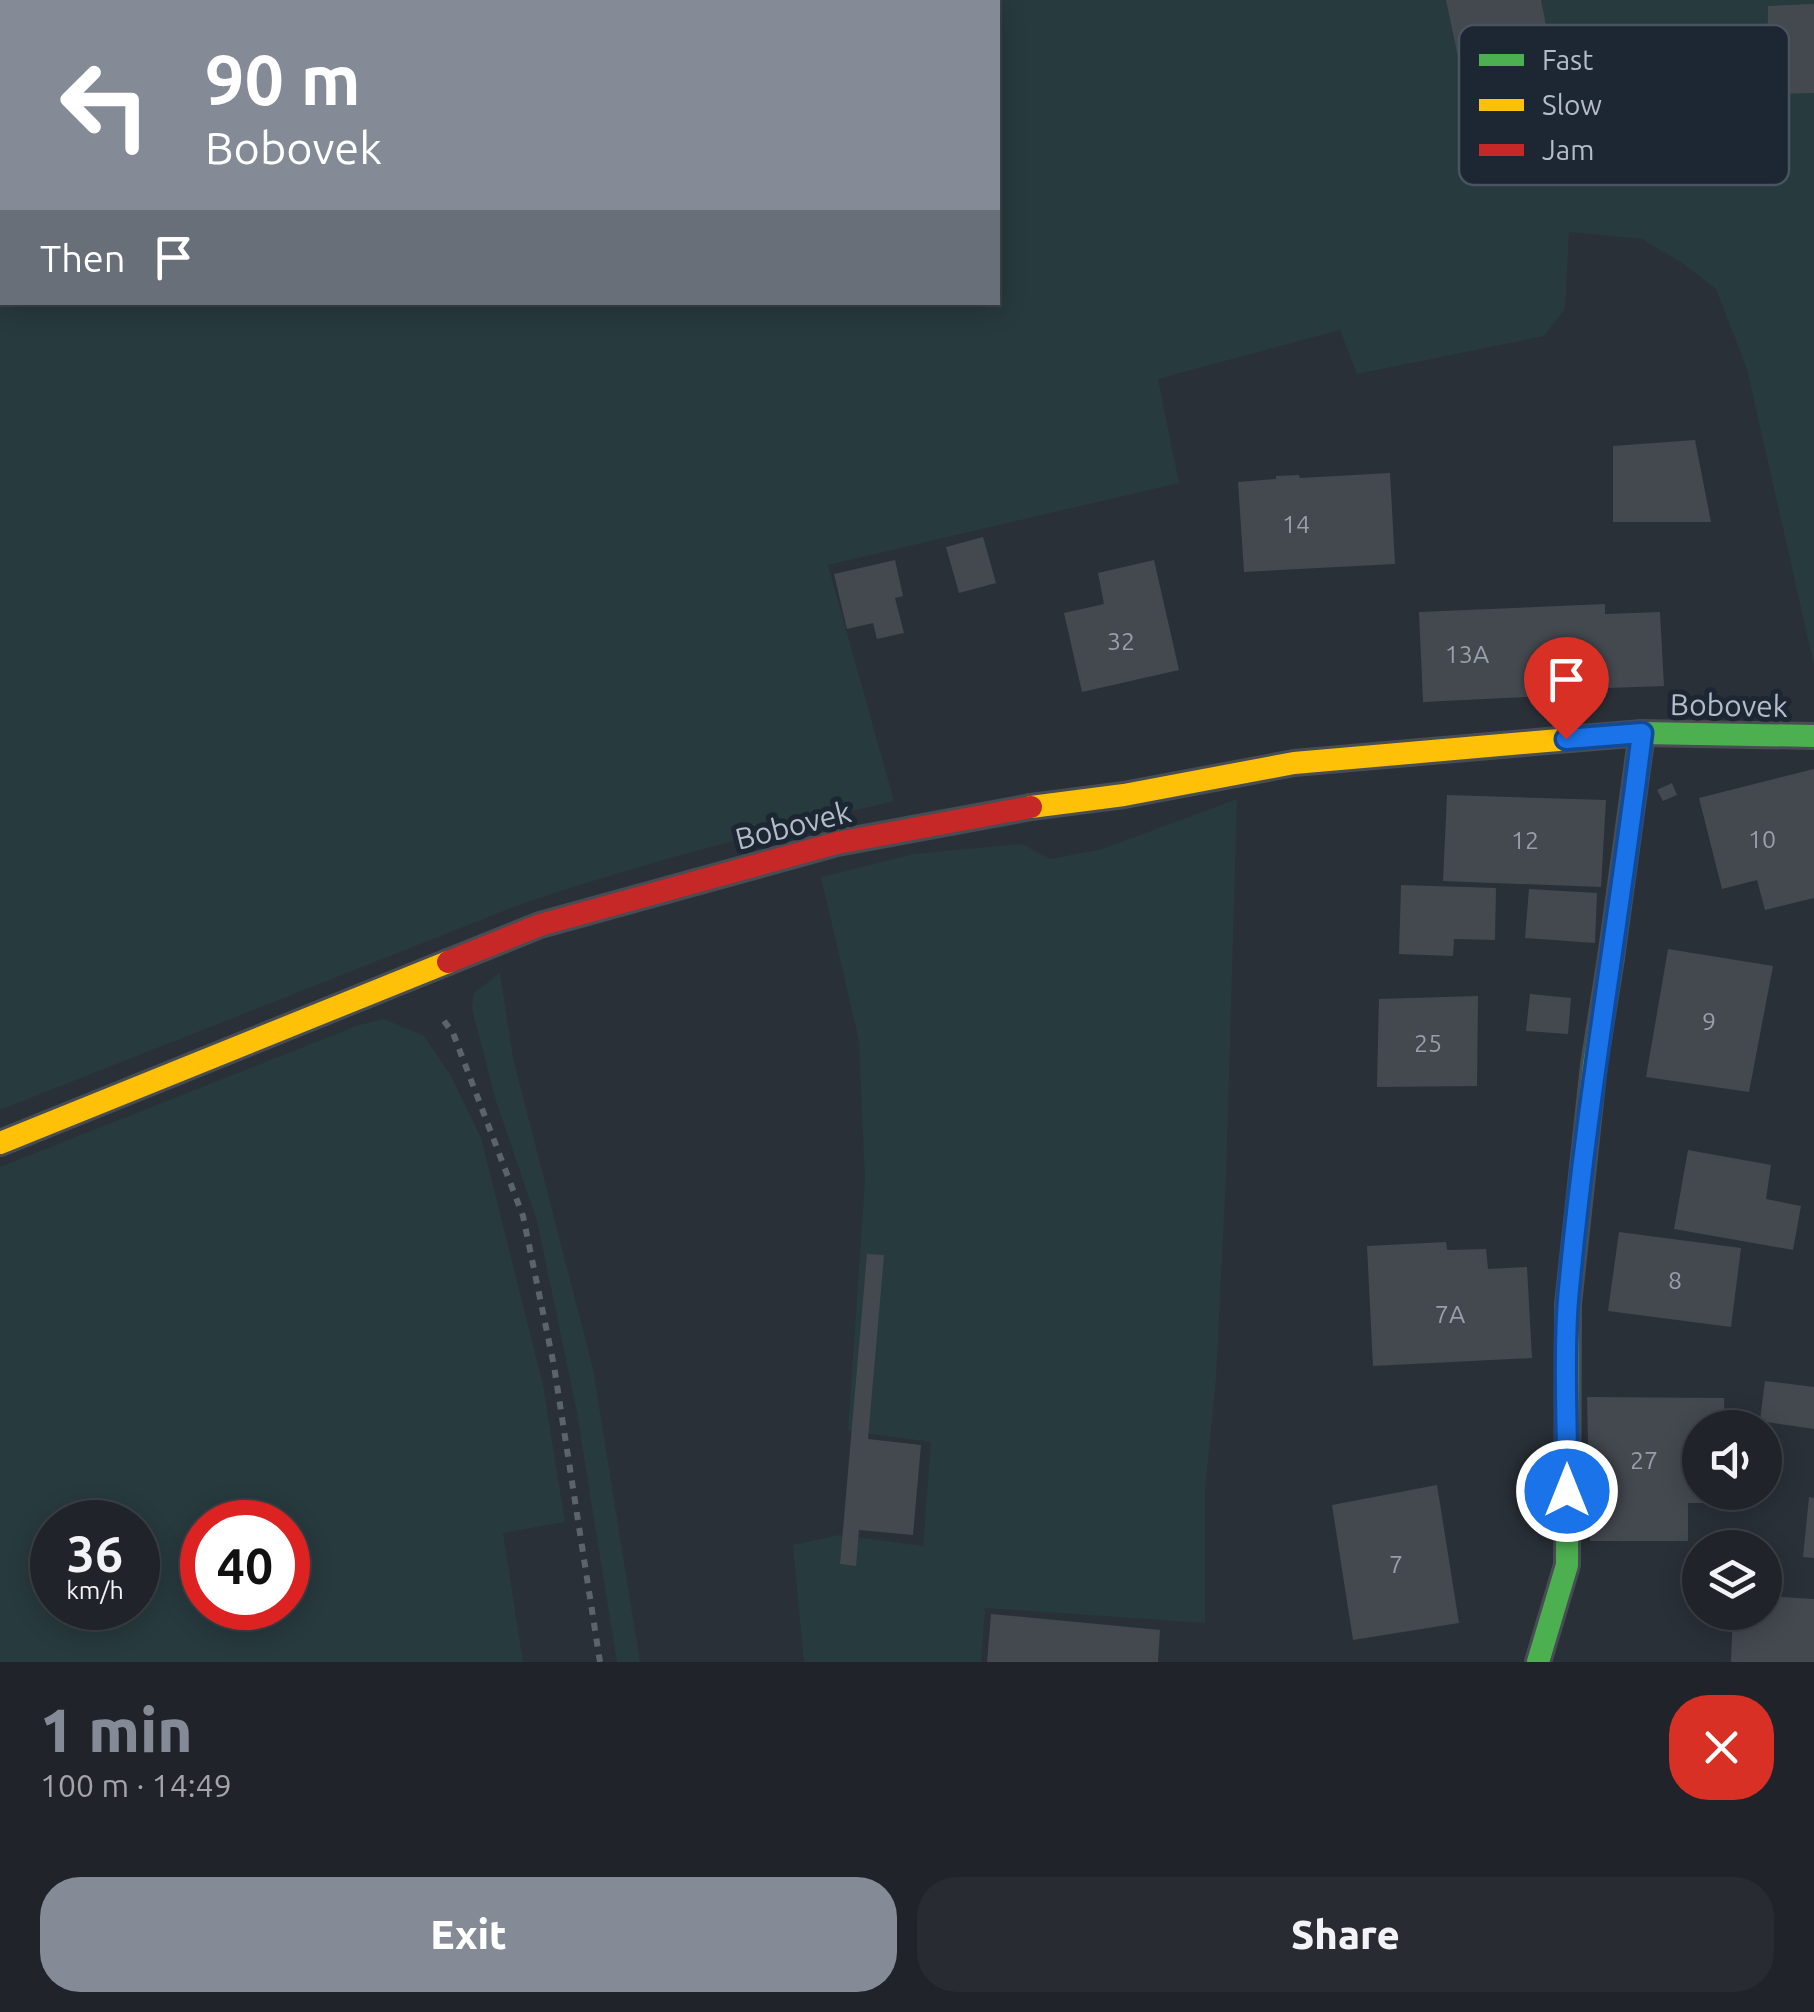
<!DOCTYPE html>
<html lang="en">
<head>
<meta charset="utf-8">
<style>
  :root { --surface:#20242a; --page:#282c32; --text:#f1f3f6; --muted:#a2a4a8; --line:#3d4147; --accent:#848b96 }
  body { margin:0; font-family:Ubuntu,sans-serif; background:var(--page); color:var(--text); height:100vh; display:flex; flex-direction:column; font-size:38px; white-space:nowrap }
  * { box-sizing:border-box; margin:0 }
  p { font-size:32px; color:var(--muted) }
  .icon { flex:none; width:55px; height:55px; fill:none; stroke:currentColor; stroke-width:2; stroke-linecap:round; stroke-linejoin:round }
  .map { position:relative; height:1662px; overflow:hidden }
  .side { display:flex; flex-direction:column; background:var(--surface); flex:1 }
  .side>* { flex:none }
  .banner { position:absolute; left:0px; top:0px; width:1000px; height:305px; box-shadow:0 5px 25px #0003,0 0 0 2px var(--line); background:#848b96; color:#fff; overflow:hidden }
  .buttons { position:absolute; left:1682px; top:1410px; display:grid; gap:20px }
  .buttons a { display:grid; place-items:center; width:100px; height:100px; border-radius:50%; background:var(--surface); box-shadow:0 5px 25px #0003,0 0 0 2px var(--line); font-size:50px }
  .speed { position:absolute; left:30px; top:1500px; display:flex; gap:20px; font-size:50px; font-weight:700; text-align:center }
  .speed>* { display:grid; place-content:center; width:130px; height:130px; border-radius:50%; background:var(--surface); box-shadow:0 5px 25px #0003,0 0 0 2px var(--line); line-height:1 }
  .speed small { font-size:25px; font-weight:400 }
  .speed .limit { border:15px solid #d22; background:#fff; color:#111 }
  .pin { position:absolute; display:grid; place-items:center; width:85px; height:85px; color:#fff; margin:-102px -42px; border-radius:50% 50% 50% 0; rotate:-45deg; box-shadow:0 0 10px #0007 }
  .pin .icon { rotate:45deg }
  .me { position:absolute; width:110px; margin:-55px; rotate:0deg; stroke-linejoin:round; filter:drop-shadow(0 0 8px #0008) }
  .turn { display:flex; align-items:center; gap:35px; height:210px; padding:0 40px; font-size:45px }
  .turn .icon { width:130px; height:130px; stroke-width:2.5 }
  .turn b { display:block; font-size:70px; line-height:85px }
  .then { display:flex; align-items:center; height:95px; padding:0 40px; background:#0003; gap:20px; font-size:38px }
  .round { display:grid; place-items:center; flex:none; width:105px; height:105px; border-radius:40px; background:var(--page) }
  .head { display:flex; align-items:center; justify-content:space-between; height:170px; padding:0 40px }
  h1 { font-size:60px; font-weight:800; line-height:75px; color:var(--accent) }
  .primary-button { display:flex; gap:20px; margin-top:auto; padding:20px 40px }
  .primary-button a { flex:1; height:115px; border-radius:40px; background:var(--accent); color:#fff; font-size:40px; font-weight:800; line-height:115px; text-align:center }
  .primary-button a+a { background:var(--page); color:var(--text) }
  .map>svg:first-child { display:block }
  .green { fill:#273a3e; fill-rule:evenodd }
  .building { fill:#444950 }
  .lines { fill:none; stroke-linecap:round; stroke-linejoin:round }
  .fast-casing { stroke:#484c53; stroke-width:28 }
  .slow-casing { stroke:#484c53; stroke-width:28 }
  .jam-casing { stroke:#484c53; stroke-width:28 }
  .path { stroke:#5d636a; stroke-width:6; stroke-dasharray:8 8; stroke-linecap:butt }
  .fast { stroke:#4caf50; stroke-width:22 }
  .slow { stroke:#ffc107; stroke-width:22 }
  .jam { stroke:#c62828; stroke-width:22 }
  .route-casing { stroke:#114b97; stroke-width:25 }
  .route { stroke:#1a73e8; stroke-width:18 }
  .labels { text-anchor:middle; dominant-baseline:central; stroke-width:10; stroke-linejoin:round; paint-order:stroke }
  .number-label { font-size:25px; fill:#989fab }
  .street-label { font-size:30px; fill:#b4bcc9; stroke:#1d2633 }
  .key { fill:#1d2633; stroke:#4a5360; stroke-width:2.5 }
  .key-label { font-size:28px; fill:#b4bcc9 }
</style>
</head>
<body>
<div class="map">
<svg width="1814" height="1662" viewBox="0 0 1814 1662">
  <rect width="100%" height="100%" fill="#2a3038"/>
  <g class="green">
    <path d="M0 0H1814V665L1747 369 1716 289 1685 265 1642 239 1569 232 1565 309 1544 336 1357 374 1340 330 1158 379 1179 483 828 565 894 801C768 831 642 863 519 905L0 1110ZM2 2H998V302H2Z"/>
    <path d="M1237 799 1226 1177 1216 1379 1205 1491V1623L985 1608 981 1662H804L793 1545 839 1535 923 1546 931 1442 848 1431 865 1181 859 1041 821 877 913 854 1022 844 1050 859 1103 849Z"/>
    <path d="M500 973 513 1058 593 1369 640 1662H617L576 1407 537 1221 496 1101 472 1009 474 993Z"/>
    <path d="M384 1019 424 1036 451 1076 481 1138 543 1385 565 1522 503 1533 523 1662H0V1167L359 1025ZM52 1522H138V1608H52ZM202 1522H288V1608H202Z"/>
  </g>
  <g class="building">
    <path d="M1446 0H1541L1570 149 1482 170Z"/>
    <path d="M1814 4V93L1767 94 1768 6Z"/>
    <path d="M1695 440 1711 522H1613V446Z"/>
    <path d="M1390 473 1395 564 1244 572 1238 482 1276 479V476L1299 475 1300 478Z"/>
    <path d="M983 537 996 583 959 593 946 547Z"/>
    <path d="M895 560 903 596 895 598 904 633 877 639 873 623 847 629 834 574Z"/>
    <path d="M1154 560 1179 670 1082 692 1064 613 1104 604 1098 573Z"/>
    <path d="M1605 604V614L1660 612 1664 686 1608 688V693L1423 702 1419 612Z"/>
    <path d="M1814 769V898L1765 910 1757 880 1722 889 1699 798Z"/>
    <path d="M1672 783 1677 795 1663 801 1657 790Z"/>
    <path d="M1447 795 1606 800 1601 887 1443 881Z"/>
    <path d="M1401 885 1496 888 1495 940 1454 939 1453 956 1399 954Z"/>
    <path d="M1529 889 1597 893 1595 943 1525 938Z"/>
    <path d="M1668 949 1773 966 1749 1092 1646 1077Z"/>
    <path d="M1530 994 1571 998 1568 1034 1526 1031Z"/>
    <path d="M1478 996 1477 1086 1377 1087 1379 999Z"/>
    <path d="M1688 1150 1771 1165 1766 1199 1801 1206 1793 1250 1674 1229Z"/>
    <path d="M1619 1232 1741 1248 1731 1327 1608 1311Z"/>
    <path d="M1446 1242 1447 1250 1486 1249 1488 1269 1527 1267 1532 1358 1373 1366 1367 1246Z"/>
    <path d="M867 1254 884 1255 868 1439 921 1445 913 1535 859 1530 856 1566 840 1564Z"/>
    <path d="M1765 1381 1814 1387V1429L1760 1421Z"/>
    <path d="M1587 1397 1724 1398 1725 1428H1700V1492H1726V1503H1688V1541H1590Z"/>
    <path d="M1437 1485 1459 1623 1353 1640 1332 1505Z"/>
    <path d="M1809 1497 1814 1498V1558L1803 1557Z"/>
    <path d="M1765 1596 1814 1599V1662H1731L1733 1612H1765Z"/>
    <path d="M991 1614 1160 1630 1158 1662H987Z"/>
  </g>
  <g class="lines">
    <defs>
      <g id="fast">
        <path d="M1570 739 1642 733 1814 736"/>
        <path d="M1538 1662 1567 1565 1568 1304 1594 1065 1611 958"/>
      </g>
      <g id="slow">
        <path d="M1031 807 1124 795 1294 763 1570 739"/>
        <path d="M1611 958 1642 733"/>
        <path d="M0 1143 448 962"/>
      </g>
      <path id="jam" d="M448 962 540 925 837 843 1031 807"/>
    </defs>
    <use href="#fast" class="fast-casing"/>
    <use href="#slow" class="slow-casing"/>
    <use href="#jam" class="jam-casing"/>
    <path class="path" d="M444 1021 453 1033 523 1216 554 1366 600 1662"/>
    <use href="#fast" class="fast"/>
    <use href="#slow" class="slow"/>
    <use href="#jam" class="jam"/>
  </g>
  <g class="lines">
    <defs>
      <path id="route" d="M1566 739 1642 733C1619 922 1585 1110 1568 1300 1563 1363 1568 1428 1567 1491"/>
    </defs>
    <use href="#route" class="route-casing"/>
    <use href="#route" class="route"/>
  </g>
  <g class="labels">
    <g class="number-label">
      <text x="1296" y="524">14</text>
      <text x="1121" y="641">32</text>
      <text x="1467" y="654">13A</text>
      <text x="1762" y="839">10</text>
      <text x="1525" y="840">12</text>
      <text x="1709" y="1021">9</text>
      <text x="1428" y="1043">25</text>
      <text x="1675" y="1280">8</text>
      <text x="1450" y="1314">7A</text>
      <text x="1644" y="1460">27</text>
      <text x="1396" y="1564">7</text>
    </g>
    <g class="street-label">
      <text transform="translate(1729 705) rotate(1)">Bobovek</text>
      <text transform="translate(793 825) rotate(-14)">Bobovek</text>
    </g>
  </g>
  <rect x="1459" y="25" width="330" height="160" rx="15" class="key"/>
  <rect x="1479" y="54" width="45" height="12" fill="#4caf50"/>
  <rect x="1479" y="99" width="45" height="12" fill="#ffc107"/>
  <rect x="1479" y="144" width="45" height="12" fill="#c62828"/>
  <g class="key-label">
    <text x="1542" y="70">Fast</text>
    <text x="1542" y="115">Slow</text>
    <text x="1542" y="160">Jam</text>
  </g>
</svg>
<div class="buttons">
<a><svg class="icon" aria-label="sound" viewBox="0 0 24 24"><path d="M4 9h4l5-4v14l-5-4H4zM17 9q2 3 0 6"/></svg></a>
<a><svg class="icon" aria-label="layers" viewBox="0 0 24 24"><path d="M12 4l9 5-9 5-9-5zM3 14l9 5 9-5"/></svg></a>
</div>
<div class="speed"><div>36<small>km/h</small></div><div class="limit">40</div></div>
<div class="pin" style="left:1566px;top:739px;background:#d93025"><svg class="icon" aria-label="arrive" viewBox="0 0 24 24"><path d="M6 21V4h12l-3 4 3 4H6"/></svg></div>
<svg class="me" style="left:1567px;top:1491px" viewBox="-20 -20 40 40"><circle r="17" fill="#1a73e8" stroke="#fff" stroke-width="3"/><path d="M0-11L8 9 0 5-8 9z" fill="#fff"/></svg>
<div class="banner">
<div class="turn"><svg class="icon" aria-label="left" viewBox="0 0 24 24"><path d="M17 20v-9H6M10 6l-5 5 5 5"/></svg><div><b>90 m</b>Bobovek</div></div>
<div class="then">Then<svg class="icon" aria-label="arrive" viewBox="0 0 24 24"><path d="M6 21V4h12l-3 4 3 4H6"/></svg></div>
</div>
</div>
<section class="side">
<div class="head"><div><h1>1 min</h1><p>100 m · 14:49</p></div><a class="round" style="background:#d93025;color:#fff"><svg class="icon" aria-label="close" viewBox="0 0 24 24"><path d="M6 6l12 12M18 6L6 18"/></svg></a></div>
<div class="primary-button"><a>Exit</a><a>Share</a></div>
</section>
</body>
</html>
